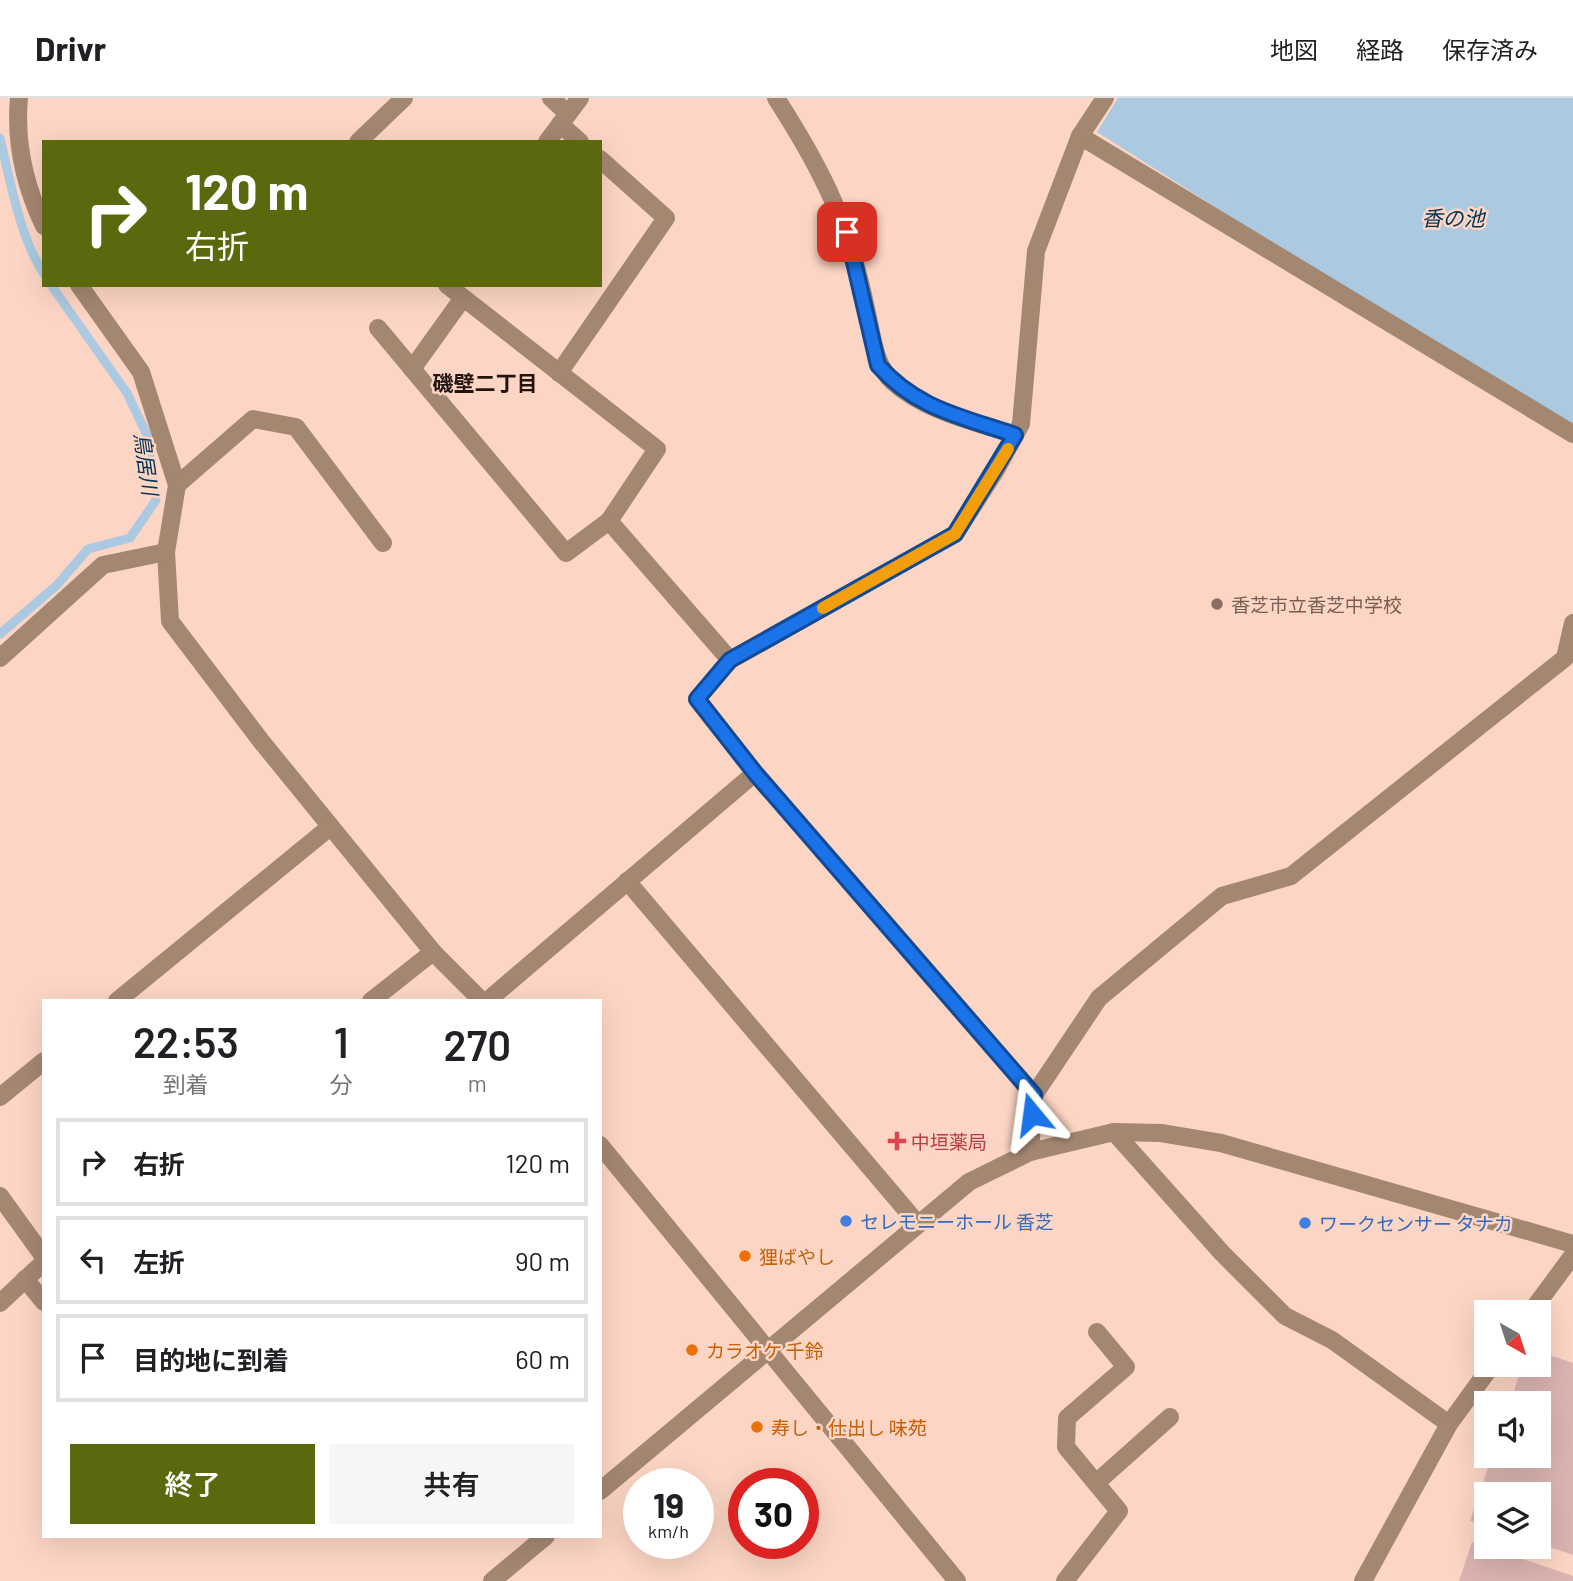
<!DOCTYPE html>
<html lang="ja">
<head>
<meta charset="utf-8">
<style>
  :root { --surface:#fff; --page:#f6f6f6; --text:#202124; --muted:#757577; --line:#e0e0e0; --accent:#5c680e }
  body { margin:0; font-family:Barlow,"Noto Sans JP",sans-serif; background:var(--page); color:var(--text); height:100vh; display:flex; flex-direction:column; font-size:26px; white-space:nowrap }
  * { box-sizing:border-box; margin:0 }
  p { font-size:23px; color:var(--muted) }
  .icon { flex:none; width:38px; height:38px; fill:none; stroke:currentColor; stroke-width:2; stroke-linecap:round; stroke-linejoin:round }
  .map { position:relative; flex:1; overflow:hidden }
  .panel { position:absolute; left:42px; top:901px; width:560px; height:539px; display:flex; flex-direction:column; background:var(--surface); border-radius:0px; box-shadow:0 7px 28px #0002 }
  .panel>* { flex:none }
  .banner { position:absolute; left:42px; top:42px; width:560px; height:147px; border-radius:0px; box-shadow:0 7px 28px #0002; background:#5c680e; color:#fff; overflow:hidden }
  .needle { width:46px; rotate:141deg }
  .fabs { position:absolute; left:1474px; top:1202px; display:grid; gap:14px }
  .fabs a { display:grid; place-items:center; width:77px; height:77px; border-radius:0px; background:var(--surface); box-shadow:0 7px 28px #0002; font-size:35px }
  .speed { position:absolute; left:623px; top:1370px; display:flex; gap:14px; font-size:35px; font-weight:700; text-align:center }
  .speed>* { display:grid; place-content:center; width:91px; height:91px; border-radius:50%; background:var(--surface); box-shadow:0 7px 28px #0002; line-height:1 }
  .speed small { font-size:18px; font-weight:400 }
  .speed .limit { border:10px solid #d22; background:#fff; color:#111 }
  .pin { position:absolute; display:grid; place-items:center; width:60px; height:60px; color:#fff; margin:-30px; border-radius:14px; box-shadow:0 4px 10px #0006 }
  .me { position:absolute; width:77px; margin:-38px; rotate:344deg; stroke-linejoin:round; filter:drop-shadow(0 0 5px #0008) }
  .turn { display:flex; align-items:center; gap:24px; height:147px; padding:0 28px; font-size:32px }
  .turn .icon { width:91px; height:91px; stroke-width:2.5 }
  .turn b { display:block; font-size:49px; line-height:60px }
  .eta { display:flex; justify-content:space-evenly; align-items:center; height:119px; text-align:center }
  .eta b { font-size:42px; font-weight:600; line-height:49px }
  .action { display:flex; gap:14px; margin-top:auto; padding:14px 28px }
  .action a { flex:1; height:80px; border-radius:0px; background:var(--accent); color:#fff; font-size:28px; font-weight:600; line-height:80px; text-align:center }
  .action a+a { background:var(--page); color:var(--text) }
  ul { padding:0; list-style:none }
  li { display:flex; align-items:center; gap:21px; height:88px; margin:0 14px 10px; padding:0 14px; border:4px solid var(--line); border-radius:0px }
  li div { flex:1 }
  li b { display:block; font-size:26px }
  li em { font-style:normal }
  header { display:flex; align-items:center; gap:42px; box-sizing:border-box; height:98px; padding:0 35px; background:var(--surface); border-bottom:2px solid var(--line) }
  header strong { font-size:33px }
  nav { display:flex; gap:38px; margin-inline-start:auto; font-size:24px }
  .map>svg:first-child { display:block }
  .water { fill:#abc9e0 }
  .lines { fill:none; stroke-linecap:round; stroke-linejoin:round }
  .stream { stroke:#abc9e0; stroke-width:9 }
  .building { fill:#dbb4b1 }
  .minor { stroke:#a48771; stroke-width:18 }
  .tertiary { stroke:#a48771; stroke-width:18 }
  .route-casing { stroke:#114b97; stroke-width:18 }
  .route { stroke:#1a73e8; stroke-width:12 }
  .slow { stroke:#f59e0b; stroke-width:12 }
  .education-dot { fill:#8d6e63; stroke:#fcd5c4; stroke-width:2.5 }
  .health-dot { fill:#e0444e; stroke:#fcd5c4; stroke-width:2.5 }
  .shop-dot { fill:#3f7fe0; stroke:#fcd5c4; stroke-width:2.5 }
  .food-dot { fill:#e8710a; stroke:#fcd5c4; stroke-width:2.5 }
  .labels { text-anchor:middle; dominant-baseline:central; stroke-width:5; stroke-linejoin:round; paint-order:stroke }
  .education-label { font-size:19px; fill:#785e54; stroke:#fcd5c4; text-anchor:start }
  .health-label { font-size:19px; fill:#be3a42; stroke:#fcd5c4; text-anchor:start }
  .shop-label { font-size:19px; fill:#366cbe; stroke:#fcd5c4; text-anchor:start }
  .food-label { font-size:19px; fill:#c56008; stroke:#fcd5c4; text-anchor:start }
  .water-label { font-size:21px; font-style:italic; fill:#003453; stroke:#fcd5c4 }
  .neighbourhood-label { font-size:21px; font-weight:bold; fill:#21130e; stroke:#fcd5c4 }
</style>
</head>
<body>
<header>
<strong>Drivr</strong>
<nav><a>地図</a><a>経路</a><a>保存済み</a></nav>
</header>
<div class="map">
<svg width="1573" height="1483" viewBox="0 0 1573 1483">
  <rect width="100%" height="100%" fill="#fcd5c4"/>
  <path class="water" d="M1118 0H1573V336L1097 34Z"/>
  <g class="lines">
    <g class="stream">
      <path d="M0 40C10 82 20 140 44 176"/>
      <path d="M0 536 57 487 88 451 130 440 156 402 147 337 127 295 51 187"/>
    </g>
  </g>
  <g class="building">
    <path d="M1538 1253 1573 1265V1457L1538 1445V1396H1486V1428L1470 1423 1492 1358H1538V1306H1510L1522 1267H1538Z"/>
    <path d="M1472 1444 1573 1478V1483H1459Z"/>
  </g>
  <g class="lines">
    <g class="minor">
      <path d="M19 0C15 44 25 88 44 128"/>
      <path d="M551 0 568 16"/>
      <path d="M776 0C825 76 849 127 867 215 873 240 874 266 893 284 927 314 973 323 1015 337"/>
      <path d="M560 26 580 44"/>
      <path d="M1080 38 1573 336"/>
      <path d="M358 44 404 0"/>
      <path d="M547 44 580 0"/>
      <path d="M79 187 141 274 177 387 166 454 170 523 261 643 433 854 482 903"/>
      <path d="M447 187 657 351 609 423"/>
      <path d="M378 230 566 455 609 423 730 562 955 436 996 372 1021 326 1036 153 1080 38 1105 0"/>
      <path d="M412 271 463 200"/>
      <path d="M559 275 666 120 600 61"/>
      <path d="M177 387 253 321 296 329 383 445"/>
      <path d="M0 560 103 467 166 454"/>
      <path d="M730 562 697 601 755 675"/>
      <path d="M627 783 918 1126"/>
      <path d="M117 903 330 729"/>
      <path d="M371 903 433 854"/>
      <path d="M487 903 755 675 1034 997"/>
      <path d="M0 999 44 963"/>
      <path d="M1114 1034 1222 1155 1285 1218 1332 1242 1449 1326"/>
      <path d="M600 1047 957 1483"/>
      <path d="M1030 1054 1034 997 1099 900 1222 798 1291 778 1565 560 1573 525"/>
      <path d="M0 1098 44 1159"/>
      <path d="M25 1181 44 1204"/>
      <path d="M0 1205 44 1164"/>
      <path d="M1531 1214 1573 1157"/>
      <path d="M1096 1385 1170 1319"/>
      <path d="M1065 1483 1119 1413 1066 1349 1067 1320 1126 1269 1097 1234"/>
      <path d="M1363 1483 1449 1326 1492 1267"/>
    </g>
    <g class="tertiary">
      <path d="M600 1393 969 1084 1030 1054 1114 1034 1161 1035 1221 1045 1573 1146"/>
      <path d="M492 1483 546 1438"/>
    </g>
  </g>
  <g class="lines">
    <defs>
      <path id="route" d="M847 134 878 267C916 311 963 319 1015 337L955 436 730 562 697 601 755 675 1034 997 1032 1016"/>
    </defs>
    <use href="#route" class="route-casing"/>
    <use href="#route" class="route"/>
    <path class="slow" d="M823 510 955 436 1008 351"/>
  </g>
  <circle class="education-dot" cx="1217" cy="506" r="7"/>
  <path class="health-dot" d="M893.5 1032.5h7v7h7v7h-7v7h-7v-7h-7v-7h7z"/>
  <g class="shop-dot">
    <circle cx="846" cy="1123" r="7"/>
    <circle cx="1305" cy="1125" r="7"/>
  </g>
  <g class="food-dot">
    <circle cx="745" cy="1158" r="7"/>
    <circle cx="692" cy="1252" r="7"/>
    <circle cx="757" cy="1329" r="7"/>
  </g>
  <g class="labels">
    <g class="education-label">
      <text x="1231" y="506">香芝市立香芝中学校</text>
    </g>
    <g class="health-label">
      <text x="911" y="1043">中垣薬局</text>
    </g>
    <g class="shop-label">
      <text x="860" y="1123">セレモニーホール 香芝</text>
      <text x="1319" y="1125">ワークセンサー タナカ</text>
    </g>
    <g class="food-label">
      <text x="759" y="1158">狸ばやし</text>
      <text x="706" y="1252">カラオケ 千鈴</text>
      <text x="771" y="1329">寿し・仕出し 味苑</text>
    </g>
    <g class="water-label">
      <text x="1453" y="119">香の池</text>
      <text transform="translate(147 366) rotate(82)">鳥居川</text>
    </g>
    <g class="neighbourhood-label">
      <text x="485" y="284">磯壁二丁目</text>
    </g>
  </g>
</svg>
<div class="fabs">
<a><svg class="needle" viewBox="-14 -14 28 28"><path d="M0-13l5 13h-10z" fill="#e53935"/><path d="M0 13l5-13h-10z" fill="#757577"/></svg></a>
<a><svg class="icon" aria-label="sound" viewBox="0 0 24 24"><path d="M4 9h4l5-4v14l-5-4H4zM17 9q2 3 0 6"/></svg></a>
<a><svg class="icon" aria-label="layers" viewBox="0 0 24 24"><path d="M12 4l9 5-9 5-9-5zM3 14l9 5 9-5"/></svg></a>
</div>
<div class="speed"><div>19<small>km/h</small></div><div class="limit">30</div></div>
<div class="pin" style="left:847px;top:134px;background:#d93025"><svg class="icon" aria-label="arrive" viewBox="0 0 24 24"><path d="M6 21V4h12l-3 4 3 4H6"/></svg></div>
<svg class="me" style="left:1032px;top:1016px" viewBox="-20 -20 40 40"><path d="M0-17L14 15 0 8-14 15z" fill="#1a73e8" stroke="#fff" stroke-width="4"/></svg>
<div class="banner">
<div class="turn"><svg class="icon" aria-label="right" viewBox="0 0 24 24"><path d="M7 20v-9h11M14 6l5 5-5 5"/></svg><div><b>120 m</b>右折</div></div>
</div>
<section class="panel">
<div class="eta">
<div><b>22:53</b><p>到着</p></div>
<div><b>1</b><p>分</p></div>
<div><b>270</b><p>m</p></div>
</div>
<ul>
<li><svg class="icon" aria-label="right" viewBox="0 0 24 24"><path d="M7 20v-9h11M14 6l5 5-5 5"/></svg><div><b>右折</b></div><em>120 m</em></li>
<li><svg class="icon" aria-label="left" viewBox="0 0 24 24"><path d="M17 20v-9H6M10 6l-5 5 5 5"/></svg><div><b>左折</b></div><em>90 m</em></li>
<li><svg class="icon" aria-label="arrive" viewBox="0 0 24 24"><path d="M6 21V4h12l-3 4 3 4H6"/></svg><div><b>目的地に到着</b></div><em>60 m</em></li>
</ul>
<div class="action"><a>終了</a><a>共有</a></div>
</section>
</div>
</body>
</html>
